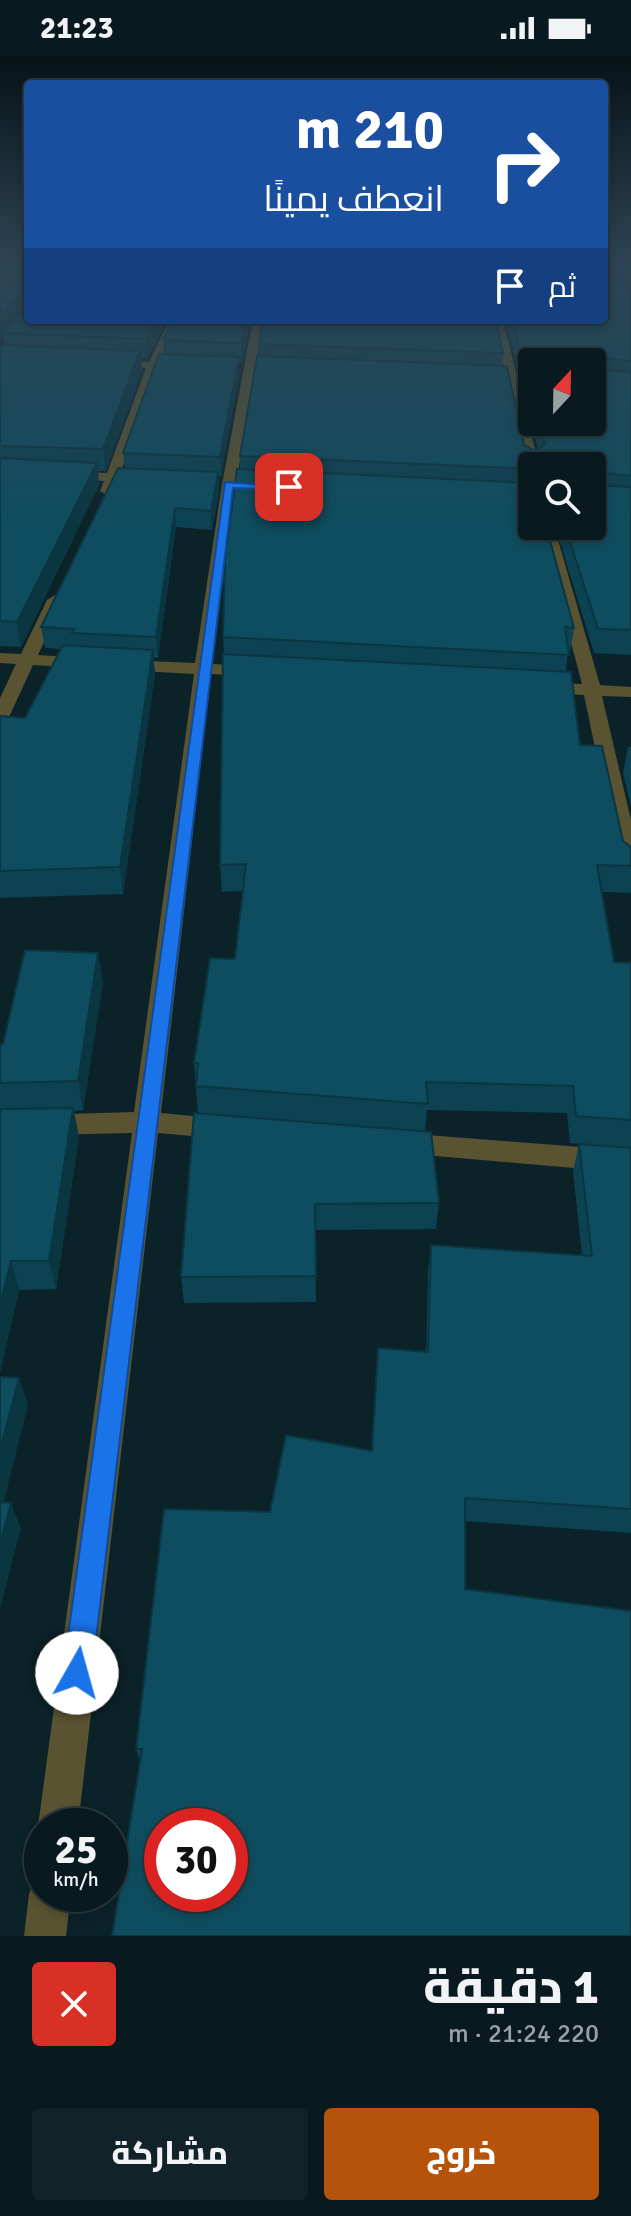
<!DOCTYPE html>
<html lang="ar">
<head>
<meta charset="utf-8">
<style>
  :root { --surface:#081a1f; --page:#112328; --text:#f1f3f6; --muted:#98a1a4; --line:#29383d; --accent:#b45309 }
  body { margin:0; font-family:Signika,Cairo,sans-serif; background:var(--page); color:var(--text); direction:rtl; height:100vh; display:flex; flex-direction:column; font-size:30px; white-space:nowrap }
  * { box-sizing:border-box; margin:0 }
  p { font-size:26px; color:var(--muted) }
  .icon { flex:none; width:44px; height:44px; fill:none; stroke:currentColor; stroke-width:2; stroke-linecap:round; stroke-linejoin:round }
  .map { position:relative; height:1880px; overflow:hidden; direction:ltr }
  .drawer { display:flex; flex-direction:column; background:var(--surface); flex:1 }
  .drawer>* { flex:none }
  .hud { position:absolute; left:24px; top:24px; width:584px; height:244px; border-radius:8px; box-shadow:0 4px 12px #0003,0 0 0 2px var(--line); direction:rtl; background:#1a4fa0; color:#fff; overflow:hidden }
  .needle { width:52px; rotate:22deg }
  .buttons { position:absolute; left:518px; top:292px; display:grid; gap:16px }
  .buttons a { display:grid; place-items:center; width:88px; height:88px; border-radius:8px; background:var(--surface); box-shadow:0 4px 12px #0003,0 0 0 2px var(--line); font-size:40px }
  .speed { position:absolute; left:24px; top:1752px; display:flex; gap:16px; font-size:40px; font-weight:700; text-align:center }
  .speed>* { display:grid; place-content:center; width:104px; height:104px; border-radius:50%; background:var(--surface); box-shadow:0 4px 12px #0003,0 0 0 2px var(--line); line-height:1 }
  .speed small { font-size:20px; font-weight:400 }
  .speed .limit { border:12px solid #d22; background:#fff; color:#111 }
  .pin { position:absolute; display:grid; place-items:center; width:68px; height:68px; color:#fff; margin:-34px; border-radius:16px; box-shadow:0 4px 12px #0006 }
  .me { position:absolute; width:88px; margin:-44px; rotate:7deg; stroke-linejoin:round; filter:drop-shadow(0 0 6px #0008) }
  .turn { display:flex; align-items:center; gap:28px; height:168px; padding:0 32px; font-size:36px }
  .turn .icon { width:104px; height:104px; stroke-width:2.5 }
  .turn b { display:block; font-size:56px; line-height:68px }
  .then { display:flex; align-items:center; height:76px; padding:0 32px; background:#0003; gap:16px; font-size:30px }
  .round { display:grid; place-items:center; flex:none; width:84px; height:84px; border-radius:8px; background:var(--page) }
  .summary { display:flex; align-items:center; justify-content:space-between; height:136px; padding:0 32px }
  h1 { font-size:48px; font-weight:800; line-height:60px }
  .cta { display:flex; gap:16px; margin-top:auto; padding:16px 32px }
  .cta a { flex:1; height:92px; border-radius:8px; background:var(--accent); color:#fff; font-size:32px; font-weight:800; line-height:92px; text-align:center }
  .cta a+a { background:var(--page); color:var(--text) }
  .status { display:flex; justify-content:space-between; align-items:center; height:56px; padding:0 40px; background:var(--surface); direction:ltr }
  .status svg { height:22px; fill:currentColor }
  .map>svg:first-child { display:block }
  .lines { fill:none; stroke-linecap:round; stroke-linejoin:round }
  .minor { fill:#595332; fill-rule:evenodd }
  .wall { fill:#0c4252; fill-rule:evenodd }
  .shaded-wall { fill:#0a3642 }
  .building { fill:#0e4d5f; stroke:#0a3642; stroke-width:2; fill-rule:evenodd }
  .route { fill:#1a73e8; stroke:#114b97; stroke-width:2 }
</style>
</head>
<body>
<div class="status"><b>21:23</b><svg viewBox="0 0 49 12"><path d="M0 12V9h3v3zM5 12V6h3v6zM10 12V3h3v9zM15 12V0h3v12zM26 1h20v11H26zM47 4h2v5h-2z"/></svg></div>
<div class="map">
<svg width="631" height="1880" viewBox="0 0 631 1880">
  <rect width="100%" height="100%" fill="#0b2229"/>
  <g class="lines">
    <g class="minor">
      <path d="M170 264H180L160 306 191 311 185 314 157 313 120 418 150 420V426H117L112 438 107 439 100 435 104 425 0 421V413L107 417 146 312 104 307 110 304 149 306Z"/>
      <path d="M253 264H263L236 428 212 608 253 610 262 615 253 620 211 618 161 1057 225 1063 234 1066 238 1073 234 1080 225 1083 158 1077 78 1770H42V1780L38 1770 132 1077 0 1080V1060L134 1056 194 618 122 614 113 609 122 604 195 607 222 428Z"/>
      <path d="M493 264H503L517 321H532V329L519 328 539 410H532V414L525 410 507 328 472 323 478 319 505 320Z"/>
      <path d="M540 470H554L600 629 631 631V641L602 640 631 764V818L620 811 584 639 542 637 533 632 542 627 582 628Z"/>
      <path d="M55 539 63 544 38 599 85 602 94 607 85 612 33 609 9 661 0 667V642L16 608 0 607V597L21 598 47 544Z"/>
      <path d="M401 1077 631 1095V1117L401 1097 391 1094 388 1087 391 1080Z"/>
      <path d="M42 1820V1838H71L66 1880H24L29 1838 35 1823Z"/>
    </g>
  </g>
  <g class="wall">
    <path d="M0 207 167 264 147 302H141L142 315 106 415H98L99 429 21 591 0 590V289H4L3 279 0 283Z"/>
    <path d="M604 207H631V599L594 597 555 470H592L532 410V470L574 572 570 596H568L566 616 580 689 623 785 631 810V837L602 836 614 906 631 907V1092L570 1087 567 1057 427 1054 425 1075 198 1057 194 1007 235 903 243 835 222 836 220 809 224 598 223 581 240 413V400L259 300V288L503 297 502 310 524 389 535 395 538 393 523 331 524 319 519 318 505 264H604ZM532 306H592V366H532Z"/>
    <path d="M250 264 242 306H239V319L221 420H218L219 435 212 474 176 471 158 602H153L155 619 123 838 0 842V660L25 662 61 593 45 592 41 571 125 412 123 397 164 298 163 284Z"/>
    <path d="M628 691H631V751L623 717Z"/>
    <path d="M103 926 83 1054 74 1055 79 1081 56 1233 19 1234 0 1316V988H3Z"/>
    <path d="M194 1057 439 1147 436 1173 315 1174 316 1246 184 1247 181 1221Z"/>
    <path d="M579 1088 631 1092V1477L465 1465 140 1706 136 1693 270 1456 372 1395 426 1296 428 1215 431 1189 582 1200 573 1115Z"/>
  </g>
  <g class="shaded-wall">
    <path d="M25 234 28 252 2 277 3 279 0 283V261Z"/>
    <path d="M156 264H167L147 302 146 283Z"/>
    <path d="M246 264H250L242 306 241 287Z"/>
    <path d="M140 295 142 315 106 415 103 393Z"/>
    <path d="M239 301V319L221 420 220 401Z"/>
    <path d="M97 407 99 429 21 591 17 566Z"/>
    <path d="M218 416 219 435 212 474 211 455Z"/>
    <path d="M175 452 176 471 158 602 156 581Z"/>
    <path d="M153 594 155 619 123 838 120 811Z"/>
    <path d="M98 897 103 926 83 1054 78 1025Z"/>
    <path d="M73 1052 79 1081 56 1233 49 1205Z"/>
    <path d="M11 1205 19 1234 0 1316V1249Z"/>
    <path d="M19 1322 28 1349 0 1460V1394Z"/>
    <path d="M11 1447 21 1472 0 1553V1488Z"/>
  </g>
  <g class="building">
    <path d="M0 207H28V245L25 234 0 261Z"/>
    <path d="M604 207H631V219L607 215 604 225 631 228V305L595 301 593 313 631 316V420L596 416 593 429 631 431V574L598 573 565 470H592V410H532V413L240 400 257 300 507 310 524 389 535 395 545 388 539 366H592V306H537V302L521 299 512 264H604Z"/>
    <path d="M28 249V264H156L146 283 2 277Z"/>
    <path d="M173 264H246L241 287 163 284Z"/>
    <path d="M263 264H496L503 297 259 288Z"/>
    <path d="M0 289 140 295 103 393 0 390Z"/>
    <path d="M159 298 239 301 220 401 123 397Z"/>
    <path d="M525 312H532V339Z"/>
    <path d="M0 402 97 407 17 566 0 565Z"/>
    <path d="M118 412 218 416 211 455 175 452 156 581 72 577 75 573 41 571Z"/>
    <path d="M237 413 532 427V470H546L574 572 565 571 569 599 223 581 225 502Z"/>
    <path d="M63 589 153 594 120 811 0 815V660L25 662Z"/>
    <path d="M223 598 571 616 580 689 602 690 623 785 631 791V810L597 809 614 906 631 907V1064L576 1060 573 1030 426 1026 428 1048 196 1030 198 1007H194L210 902 235 903 246 808 220 809Z"/>
    <path d="M25 894 98 897 78 1025 0 1027V988H3Z"/>
    <path d="M73 1052 49 1205H11L0 1249V1053Z"/>
    <path d="M194 1057 431 1076 439 1147 315 1148 316 1220 181 1221Z"/>
    <path d="M579 1088 631 1092V1453L465 1442V1533L631 1555V1880H112L142 1693H136L164 1453 270 1456 286 1379 372 1395 378 1292 428 1296 431 1189 592 1200ZM162 1770H230V1838H162Z"/>
    <path d="M0 1321 19 1322 0 1394Z"/>
    <path d="M0 1446 11 1447 0 1488Z"/>
  </g>
  <linearGradient id="sky" x2="0" y2="1"><stop stop-color="#061317"/><stop offset="0.44" stop-color="#2e4454"/><stop offset="1" stop-color="#2e4454" stop-opacity="0"/></linearGradient>
  <rect width="631" height="470" fill="url(#sky)"/>
  <path class="route" d="M225 426 294 431 289 434 233 432 92 1617 87 1627 77 1631 67 1627 63 1617Z"/>
</svg>
<div class="buttons">
<a><svg class="needle" viewBox="-14 -14 28 28"><path d="M0-13l5 13h-10z" fill="#e53935"/><path d="M0 13l5-13h-10z" fill="#98a1a4"/></svg></a>
<a><svg class="icon" aria-label="search" viewBox="0 0 24 24"><circle cx="10" cy="10" r="6"/><path d="M15 15l6 6"/></svg></a>
</div>
<div class="speed"><div>25<small>km/h</small></div><div class="limit">30</div></div>
<div class="pin" style="left:289px;top:431px;background:#d93025"><svg class="icon" aria-label="arrive" viewBox="0 0 24 24"><path d="M6 21V4h12l-3 4 3 4H6"/></svg></div>
<svg class="me" style="left:77px;top:1617px" viewBox="-20 -20 40 40"><circle r="19" fill="#fff"/><path d="M0-13L10 11 0 6-10 11z" fill="#1a73e8"/></svg>
<div class="hud">
<div class="turn"><svg class="icon" aria-label="right" viewBox="0 0 24 24"><path d="M7 20v-9h11M14 6l5 5-5 5"/></svg><div><b>210 m</b>انعطف يمينًا</div></div>
<div class="then">ثم<svg class="icon" aria-label="arrive" viewBox="0 0 24 24"><path d="M6 21V4h12l-3 4 3 4H6"/></svg></div>
</div>
</div>
<section class="drawer">
<div class="summary"><div><h1>1 دقيقة</h1><p>220 m · 21:24</p></div><a class="round" style="background:#d93025;color:#fff"><svg class="icon" aria-label="close" viewBox="0 0 24 24"><path d="M6 6l12 12M18 6L6 18"/></svg></a></div>
<div class="cta"><a>خروج</a><a>مشاركة</a></div>
</section>
</body>
</html>
